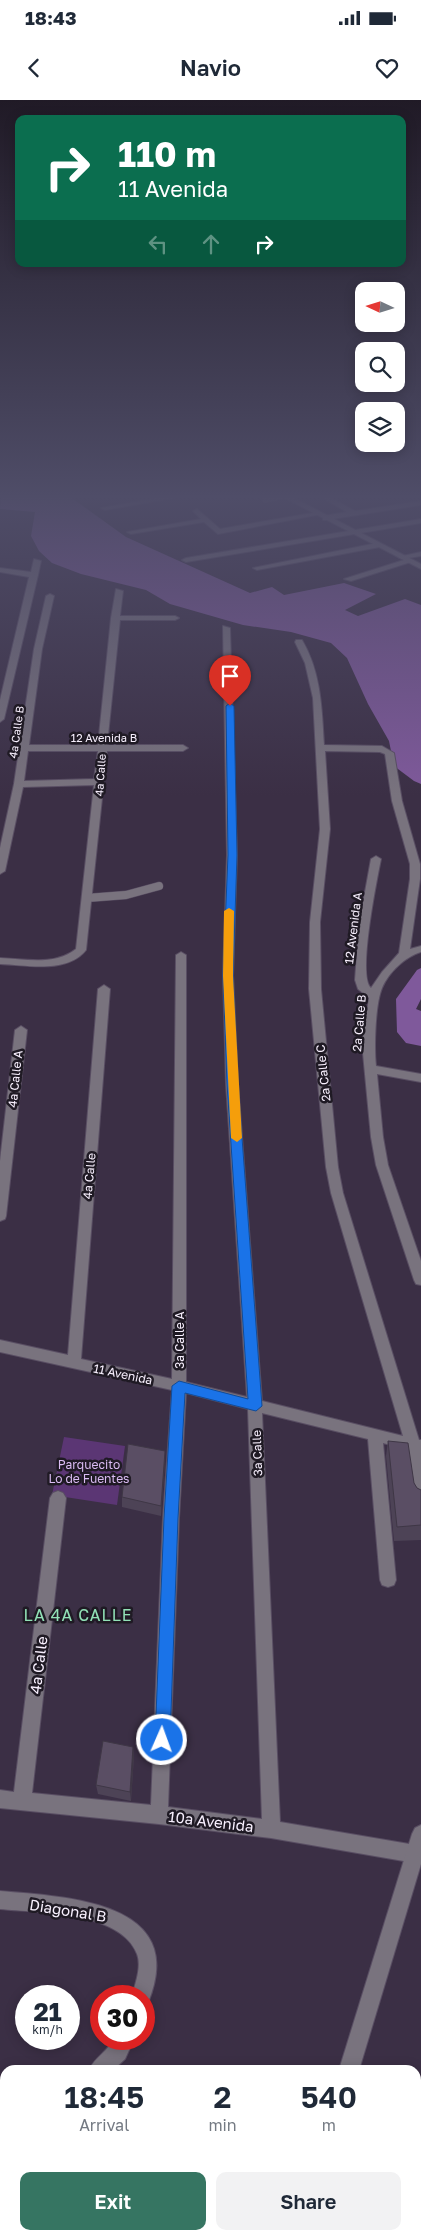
<!DOCTYPE html>
<html lang="en">
<head>
<meta charset="utf-8">
<style>
  :root { --surface:#fff; --page:#f2f2f3; --text:#1f2937; --muted:#747a83; --accent:#367562 }
  body { margin:0; font-family:"Golos Text",sans-serif; background:var(--page); color:var(--text); height:100vh; display:flex; flex-direction:column; font-size:19px; white-space:nowrap }
  * { box-sizing:border-box; margin:0 }
  p { font-size:16px; color:var(--muted) }
  .icon { flex:none; width:28px; height:28px; fill:none; stroke:currentColor; stroke-width:2; stroke-linecap:round; stroke-linejoin:round }
  .map { position:relative; flex:1; overflow:hidden }
  .sheet { position:absolute; left:0px; top:1965px; width:421px; height:175px; display:flex; flex-direction:column; background:var(--surface); border-radius:15px 15px 0 0; box-shadow:0 2px 12px #0003 }
  .sheet>* { flex:none }
  .banner { position:absolute; left:15px; top:15px; width:391px; height:152px; border-radius:10px; box-shadow:0 2px 12px #0003; background:#0b6e4f; color:#fff; overflow:hidden }
  .needle { width:32px; rotate:274deg }
  .fabs { position:absolute; left:355px; top:182px; display:grid; gap:10px }
  .fabs a { display:grid; place-items:center; width:50px; height:50px; border-radius:10px; background:var(--surface); box-shadow:0 2px 12px #0003; font-size:25px }
  .speed { position:absolute; left:15px; top:1885px; display:flex; gap:10px; font-size:25px; font-weight:700; text-align:center }
  .speed>* { display:grid; place-content:center; width:65px; height:65px; border-radius:50%; background:var(--surface); box-shadow:0 2px 12px #0003; line-height:1 }
  .speed small { font-size:12px; font-weight:400 }
  .speed .limit { border:8px solid #d22; background:#fff; color:#111 }
  .pin { position:absolute; display:grid; place-items:center; width:42px; height:42px; color:#fff; margin:-51px -21px; border-radius:50% 50% 50% 0; rotate:-45deg; box-shadow:0 0 5px #0007 }
  .pin .icon { rotate:45deg }
  .me { position:absolute; width:55px; margin:-28px; rotate:2deg; stroke-linejoin:round; filter:drop-shadow(0 0 4px #0008) }
  .turn { display:flex; align-items:center; gap:18px; height:105px; padding:0 20px; font-size:22px }
  .turn .icon { width:65px; height:65px; stroke-width:2.5 }
  .turn b { display:block; font-size:35px; line-height:42px }
  .lanes { display:flex; align-items:center; height:48px; padding:0 20px; background:#0003; justify-content:center; gap:25px; direction:ltr }
  .lanes .off { opacity:.35 }
  .eta { display:flex; justify-content:space-evenly; align-items:center; height:85px; text-align:center }
  .eta b { font-size:30px; font-weight:600; line-height:35px }
  .cta { display:flex; gap:10px; margin-top:auto; padding:10px 20px }
  .cta a { flex:1; height:58px; border-radius:10px; background:var(--accent); color:#fff; font-size:20px; font-weight:600; line-height:58px; text-align:center }
  .cta a+a { background:var(--page); color:var(--text) }
  .status { display:flex; justify-content:space-between; align-items:center; height:35px; padding:0 25px; background:var(--surface); direction:ltr }
  .status svg { height:14px; fill:currentColor }
  header { display:flex; justify-content:space-between; align-items:center; height:65px; padding:0 20px; background:var(--surface); font-size:22px; font-weight:600 }
  .map>svg:first-child { display:block }
  .green { fill:#5b3674 }
  .forest { fill:#7f599b }
  .lines { fill:none; stroke-linecap:round; stroke-linejoin:round }
  .service-far1-casing { stroke:#594e63; stroke-width:6 }
  .service-casing { stroke:#594e63; stroke-width:9 }
  .minor-casing { stroke:#594e63; stroke-width:2 }
  .tertiary-casing { stroke:#594e63; stroke-width:2 }
  .service-far1 { stroke:#79737e; stroke-width:5.5 }
  .service { stroke:#79737e; stroke-width:8 }
  .minor { fill:#79737e; fill-rule:evenodd }
  .tertiary { fill:#79737e; fill-rule:evenodd }
  .wall { fill:#4d4356 }
  .shaded-wall { fill:#3f3746 }
  .building { fill:#5a4e64; stroke:#3f3746 }
  .route { fill:#1a73e8; stroke:#114b97 }
  .slow { fill:#f59e0b }
  .labels { text-anchor:middle; dominant-baseline:central; stroke-width:5; stroke-linejoin:round; paint-order:stroke }
  .far-street-label { font-size:11px; fill:#f8f0fe; stroke:#1f1a24 }
  .street-label { font-size:12px; fill:#f8f0fe; stroke:#1f1a24 }
  .park-label { font-size:12px; fill:#dbbcf4; stroke:#1f1a24 }
  .near-street-label { font-size:15px; fill:#f8f0fe; stroke:#1f1a24 }
  .near-neighbourhood-label { font-size:16px; letter-spacing:1px; fill:#92e2b7; stroke:#1f1a24 }
</style>
</head>
<body>
<div class="status"><b>18:43</b><svg viewBox="0 0 49 12"><path d="M0 12V9h3v3zM5 12V6h3v6zM10 12V3h3v9zM15 12V0h3v12zM26 1h20v11H26zM47 4h2v5h-2z"/></svg></div>
<header><svg class="icon" aria-label="back" viewBox="0 0 24 24"><path d="M15 5l-7 7 7 7"/></svg>Navio<svg class="icon" aria-label="heart" viewBox="0 0 24 24"><path d="M12 20l-8-8c-3-5 5-10 8-4 3-6 11-1 8 4z"/></svg></header>
<div class="map">
<svg width="421" height="2140" viewBox="0 0 421 2140">
  <rect width="100%" height="100%" fill="#3b2f45"/>
  <path class="green" d="M64 1337 125 1346 117 1405 52 1395Z"/>
  <g class="forest">
    <path d="M1 396H69L126 437 250 493 272 487 284 495 344 483 376 494 345 510 358 516 405 499 421 505V684L414 681 394 666 389 641 368 604 347 558 331 543 291 532 243 525 170 504 146 490 81 474 52 463 39 451 31 436 35 412 0 409Z"/>
    <path d="M421 868V899L416 909 421 911V946L406 943 397 932 396 899 417 870Z"/>
  </g>
  <g class="lines">
    <defs>
      <path id="service-far1" d="M265 400 283 396"/>
      <path id="service" d="M87 798 126 795 159 786"/>
      <g id="minor">
        <path d="M168 396H185L105 410 101 408Z"/>
        <path d="M319 396H328L355 411 421 401V405L326 420H323V416L347 412Z"/>
        <path d="M197 409 220 429 318 412 322 414 218 434 204 422 131 434 127 432 201 419 193 411Z"/>
        <path d="M421 419V423L186 462 182 460 186 458Z"/>
        <path d="M377 443 381 445 380 447 257 470 253 468Z"/>
        <path d="M421 452V456L402 459 398 457Z"/>
        <path d="M34 459 41 461 38 475 4 619 0 622V600L29 477 0 472V468L31 472Z"/>
        <path d="M407 459 414 461 351 481 344 479Z"/>
        <path d="M116 489 123 491 120 516H175L179 518 175 520H120L107 645H183L188 648 183 651H107L86 850C67 874 27 865 0 864V858C25 859 55 866 76 849L94 685 23 687 5 771 0 774V748L14 684 34 549 46 496 50 494 54 496 42 549 29 645H98L111 518ZM28 651H98L94 679 24 681Z"/>
        <path d="M223 526 230 528 237 755 233 875 238 984 262 1301 403 1336 331 1093 326 1067 309 889 310 822 320 729 313 598 305 563 295 542 296 540H302C321 572 322 609 324 645L382 646 394 653 402 701 420 764V779L410 849 421 846V852C405 857 389 872 382 888 375 905 374 948 376 966L421 974V982L377 974 383 1037 388 1065 421 1161V1185L416 1184 414 1180 376 1065 371 1037 362 943 369 898 358 889 355 880 359 825 371 759 376 756 381 759C377 779 357 877 371 888L382 872 399 853 410 779V764L392 701 385 654 380 652 325 651 330 729 320 822 321 889 338 1067 343 1093 419 1340H421V1404L416 1402 413 1397 406 1349 383 1343 396 1480 394 1485 388 1487 382 1485 380 1480 368 1339 262 1313 280 1722 421 1746V1764L271 1738 159 1724 0 1708V1690L14 1692 50 1398 53 1393 58 1391 63 1393 66 1398 32 1693 151 1705 163 1418 172 1290 0 1252V1240L68 1255 98 889 104 885 110 889 81 1259 172 1279 176 855 181 852 186 855V1282L247 1297 226 984 223 875 227 755ZM186 1293 248 1309 262 1719 168 1707 179 1418Z"/>
        <path d="M21 926 27 930 6 1116 5 1119 0 1121V1061L15 930Z"/>
        <path d="M0 1791C67 1797 190 1801 148 1903L144 1904V1896H132C135 1884 142 1867 137 1854 121 1811 38 1813 0 1809Z"/>
        <path d="M114 1939H134L125 1959 113 1970H89C95 1957 108 1951 114 1939Z"/>
        <path d="M5 2021V2042L0 2044V2023Z"/>
      </g>
      <g id="tertiary">
        <path d="M281 396H290L421 464V469Z"/>
        <path d="M421 1725V1764L359 1970H339L412 1734 415 1728Z"/>
        <path d="M284 2135H305L303 2140H281Z"/>
      </g>
    </defs>
    <use href="#service-far1" class="service-far1-casing"/>
    <use href="#service" class="service-casing"/>
    <use href="#minor" class="minor-casing"/>
    <use href="#tertiary" class="tertiary-casing"/>
    <use href="#service-far1" class="service-far1"/>
    <use href="#service" class="service"/>
    <use href="#minor" class="minor"/>
    <use href="#tertiary" class="tertiary"/>
  </g>
  <g class="wall">
    <path d="M388 1341 417 1388 421 1390V1440L394 1441 386 1356Z"/>
    <path d="M165 1351V1361L161 1416 122 1407V1397Z"/>
    <path d="M133 1647 134 1656 131 1701 98 1694 96 1685Z"/>
  </g>
  <g class="shaded-wall">
    <path d="M165 1351V1361L161 1416V1406Z"/>
    <path d="M133 1647 134 1656 131 1701 130 1692Z"/>
  </g>
  <g class="building">
    <path d="M388 1341 408 1343 414 1383 417 1388 421 1390V1425L397 1427Z"/>
    <path d="M128 1344 165 1351 161 1406 122 1397Z"/>
    <path d="M103 1641 133 1647 130 1692 96 1685Z"/>
  </g>
  <linearGradient id="sky" x2="0" y2="1"><stop stop-color="#201a26"/><stop offset="0.57" stop-color="#4f4d68"/><stop offset="1" stop-color="#4f4d68" stop-opacity="0"/></linearGradient>
  <rect width="421" height="696" fill="url(#sky)"/>
  <path class="route" d="M230 603 234 606 237 755 233 876 238 984 262 1306 256 1311 185 1293 178 1418 170 1640 168 1645 162 1647 157 1645 155 1640 164 1418 172 1286 179 1281 248 1299 227 984 223 876 228 755 226 606Z"/>
  <path class="slow" d="M229 808 234 811 233 876 242 1038 237 1042 231 1038 223 876 224 811Z"/>
  <g class="labels">
    <g class="far-street-label">
      <text transform="translate(16 632) rotate(-82)">4a Calle B</text>
      <text x="104" y="637">12 Avenida B</text>
      <text transform="translate(100 675) rotate(-86)">4a Calle</text>
    </g>
    <g class="street-label">
      <text transform="translate(353 828) rotate(-83)">12 Avenida A</text>
      <text transform="translate(359 923) rotate(-85)">2a Calle B</text>
      <text transform="translate(323 973) rotate(-96)">2a Calle C</text>
      <text transform="translate(15 979) rotate(-84)">4a Calle A</text>
      <text transform="translate(89 1076) rotate(-85)">4a Calle</text>
      <text transform="translate(179 1240) rotate(-90)">3a Calle A</text>
      <text transform="translate(123 1274) rotate(12)">11 Avenida</text>
      <text transform="translate(257 1353) rotate(-92)">3a Calle</text>
    </g>
    <g class="park-label">
      <text x="89" y="1364">Parquecito<tspan x="89" dy="14">Lo de Fuentes</tspan></text>
    </g>
    <g class="near-street-label">
      <text transform="translate(38 1565) rotate(-83)">4a Calle</text>
      <text transform="translate(211 1721) rotate(7)">10a Avenida</text>
      <text transform="translate(68 1810) rotate(9)">Diagonal B</text>
    </g>
    <g class="near-neighbourhood-label">
      <text x="78" y="1515">LA 4A CALLE</text>
    </g>
  </g>
</svg>
<div class="fabs">
<a><svg class="needle" viewBox="-14 -14 28 28"><path d="M0-13l5 13h-10z" fill="#e53935"/><path d="M0 13l5-13h-10z" fill="#747a83"/></svg></a>
<a><svg class="icon" aria-label="search" viewBox="0 0 24 24"><circle cx="10" cy="10" r="6"/><path d="M15 15l6 6"/></svg></a>
<a><svg class="icon" aria-label="layers" viewBox="0 0 24 24"><path d="M12 4l9 5-9 5-9-5zM3 14l9 5 9-5"/></svg></a>
</div>
<div class="speed"><div>21<small>km/h</small></div><div class="limit">30</div></div>
<div class="pin" style="left:230px;top:606px;background:#d93025"><svg class="icon" aria-label="arrive" viewBox="0 0 24 24"><path d="M6 21V4h12l-3 4 3 4H6"/></svg></div>
<svg class="me" style="left:162px;top:1640px" viewBox="-20 -20 40 40"><circle r="17" fill="#1a73e8" stroke="#fff" stroke-width="3"/><path d="M0-11L8 9 0 5-8 9z" fill="#fff"/></svg>
<div class="banner">
<div class="turn"><svg class="icon" aria-label="right" viewBox="0 0 24 24"><path d="M7 20v-9h11M14 6l5 5-5 5"/></svg><div><b>110 m</b>11 Avenida</div></div>
<div class="lanes"><svg class="icon off" aria-label="left" viewBox="0 0 24 24"><path d="M17 20v-9H6M10 6l-5 5 5 5"/></svg><svg class="icon off" aria-label="ahead" viewBox="0 0 24 24"><path d="M12 20V5M6 11l6-6 6 6"/></svg><svg class="icon" aria-label="right" viewBox="0 0 24 24"><path d="M7 20v-9h11M14 6l5 5-5 5"/></svg></div>
</div>
<section class="sheet">
<div class="eta">
<div><b>18:45</b><p>Arrival</p></div>
<div><b>2</b><p>min</p></div>
<div><b>540</b><p>m</p></div>
</div>
<div class="cta"><a>Exit</a><a>Share</a></div>
</section>
</div>
</body>
</html>
